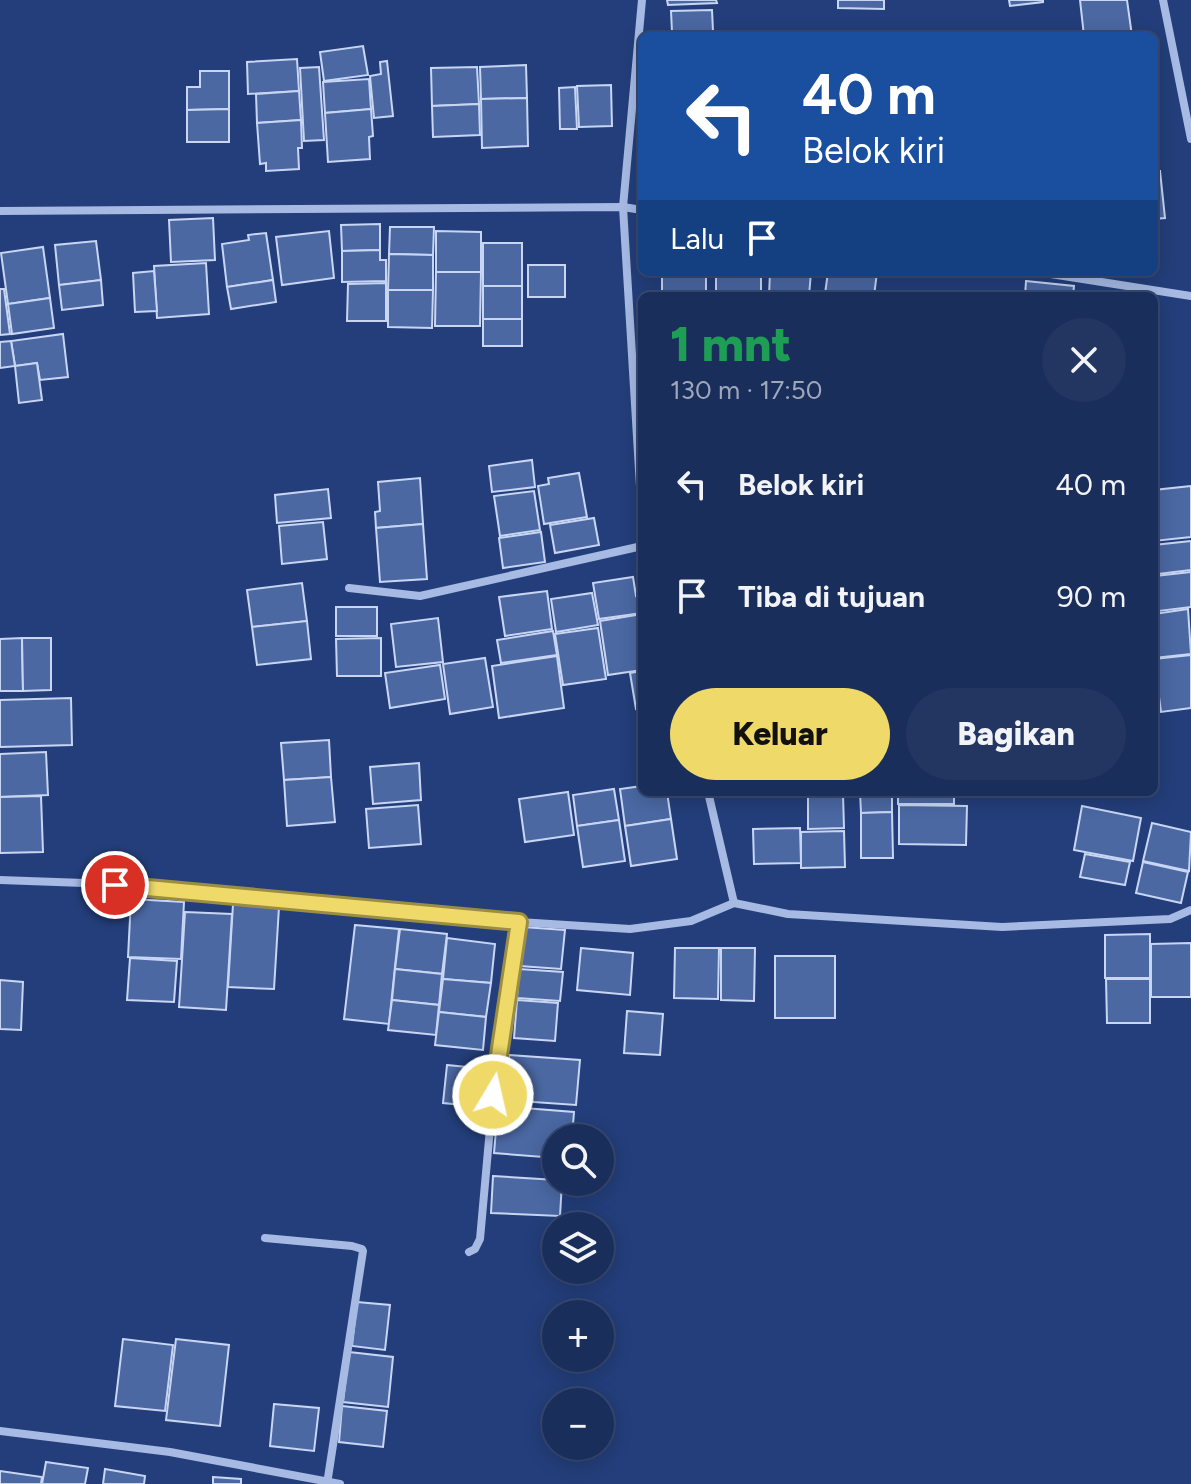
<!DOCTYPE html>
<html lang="id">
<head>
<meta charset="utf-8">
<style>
  :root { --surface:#1a2e5c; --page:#233662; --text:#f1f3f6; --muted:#9fa8bb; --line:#384a72; --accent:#efda69 }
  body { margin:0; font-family:Figtree,sans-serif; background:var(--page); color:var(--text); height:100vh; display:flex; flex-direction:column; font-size:30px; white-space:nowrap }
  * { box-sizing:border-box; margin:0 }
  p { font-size:26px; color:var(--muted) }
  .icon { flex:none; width:44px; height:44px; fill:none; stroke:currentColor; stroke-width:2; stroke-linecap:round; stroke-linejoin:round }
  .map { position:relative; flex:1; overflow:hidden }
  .drawer { position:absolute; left:638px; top:292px; width:520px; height:504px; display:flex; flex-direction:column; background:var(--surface); border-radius:12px; box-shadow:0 4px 20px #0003,0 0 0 2px var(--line) }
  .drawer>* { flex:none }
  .banner { position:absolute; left:638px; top:32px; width:520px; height:244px; border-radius:12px; box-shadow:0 4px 20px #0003,0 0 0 2px var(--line); background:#1a4fa0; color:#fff; overflow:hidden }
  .tools { position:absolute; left:542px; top:1124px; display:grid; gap:16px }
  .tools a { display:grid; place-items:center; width:72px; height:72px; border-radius:50%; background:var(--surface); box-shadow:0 4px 20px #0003,0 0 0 2px var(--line); font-size:40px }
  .pin { position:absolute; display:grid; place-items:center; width:68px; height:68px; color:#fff; margin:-34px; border:4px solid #fff; border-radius:50%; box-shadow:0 2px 8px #0007 }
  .me { position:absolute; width:88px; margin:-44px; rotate:9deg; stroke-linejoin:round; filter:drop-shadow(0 0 6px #0008) }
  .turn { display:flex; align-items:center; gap:28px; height:168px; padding:0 32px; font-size:36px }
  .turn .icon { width:104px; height:104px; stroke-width:2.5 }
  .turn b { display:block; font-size:56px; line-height:68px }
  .then { display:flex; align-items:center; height:76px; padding:0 32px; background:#0003; gap:16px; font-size:30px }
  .round { display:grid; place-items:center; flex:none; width:84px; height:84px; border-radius:42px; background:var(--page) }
  .summary { display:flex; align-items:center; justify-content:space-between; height:136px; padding:0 32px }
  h1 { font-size:48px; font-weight:800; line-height:60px; color:#1e9e55 }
  .primary-button { display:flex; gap:16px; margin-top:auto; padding:16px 32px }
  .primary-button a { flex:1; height:92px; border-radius:48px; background:var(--accent); color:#111; font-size:32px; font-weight:800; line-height:92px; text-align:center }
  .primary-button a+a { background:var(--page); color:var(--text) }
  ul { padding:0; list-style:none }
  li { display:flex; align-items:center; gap:24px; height:112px; padding:0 32px }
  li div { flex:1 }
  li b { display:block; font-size:30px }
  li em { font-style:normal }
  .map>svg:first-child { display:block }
  .building { fill:#4b68a3; stroke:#c8d6f4; stroke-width:2 }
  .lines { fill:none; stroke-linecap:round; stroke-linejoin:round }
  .minor { stroke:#a6bae4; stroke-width:8 }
  .route-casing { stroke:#9b8e44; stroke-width:20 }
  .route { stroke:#efda69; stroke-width:14 }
</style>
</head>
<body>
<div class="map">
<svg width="1191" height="1484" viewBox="0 0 1191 1484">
  <rect width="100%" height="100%" fill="#233e7a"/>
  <g class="building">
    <path d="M667 0H716L717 3 668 5Z"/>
    <path d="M838 0H884V9L838 8Z"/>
    <path d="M1009 0H1043V2L1010 6Z"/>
    <path d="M1080 0H1127L1132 36H1084Z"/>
    <path d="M712 10 713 31 672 32 671 11Z"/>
    <path d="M363 46 368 75 324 81 320 52Z"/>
    <path d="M297 59 299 91 248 94 247 62Z"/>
    <path d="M387 61 393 116 374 118 370 76 381 74 380 62Z"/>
    <path d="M526 65 527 98 481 99 480 67Z"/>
    <path d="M319 67 324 140 304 141 300 68Z"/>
    <path d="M477 67 479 104 432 106 431 68Z"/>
    <path d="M200 71H229V109L187 110V87H200Z"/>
    <path d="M369 79 371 109 325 113 323 82Z"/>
    <path d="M611 85 612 126 579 127 577 86Z"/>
    <path d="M575 87 577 129H560L559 88Z"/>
    <path d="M299 91 301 120 257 123 256 94Z"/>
    <path d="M527 98 528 146 482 148 481 99Z"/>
    <path d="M479 104 480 135 433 137 432 106Z"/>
    <path d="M229 109V142H187V110Z"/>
    <path d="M371 109 373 136 369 137 370 159 328 162 325 113Z"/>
    <path d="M301 120 302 148H298L299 169 266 171V163L260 164 257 123Z"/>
    <path d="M1154 171H1160L1165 218 1154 219Z"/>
    <path d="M213 218 215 260 171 262 169 220Z"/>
    <path d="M380 224V250L342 251 341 225Z"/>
    <path d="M390 227H434L433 255 389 254Z"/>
    <path d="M329 231 334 278 282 285 276 237Z"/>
    <path d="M436 231 481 232V272H436Z"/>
    <path d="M266 233 273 280 227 287 222 244 249 240 248 235Z"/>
    <path d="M96 241 101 280 59 285 55 245Z"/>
    <rect x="483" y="243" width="39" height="43"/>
    <path d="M43 247 50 298 8 304 1 253Z"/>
    <path d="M380 250V260H386V281L342 282V251Z"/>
    <path d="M389 254 433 255V290H388Z"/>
    <path d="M206 263 209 314 157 318 154 266Z"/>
    <rect x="528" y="265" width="37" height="32"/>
    <path d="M154 271 157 311 135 312 133 273Z"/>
    <path d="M436 272H481L480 326H435Z"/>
    <rect x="662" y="272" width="44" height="24"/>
    <rect x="716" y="272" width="45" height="24"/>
    <path d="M770 272H811L809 296H769Z"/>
    <path d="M828 272H877L874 296H841L825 294Z"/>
    <path d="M101 280 103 305 62 310 59 285Z"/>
    <path d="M273 280 276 302 231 309 227 287Z"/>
    <path d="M1026 281 1074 286 1073 296H1025Z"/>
    <path d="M386 283V321H347L348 284Z"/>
    <rect x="483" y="286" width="39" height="33"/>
    <path d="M0 289H4L10 334 0 335Z"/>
    <path d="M388 290H433L432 328 388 327Z"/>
    <path d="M50 298 54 328 12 334 8 304Z"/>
    <rect x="483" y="319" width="39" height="27"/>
    <path d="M63 334 68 377 40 380 37 363 15 366 11 341Z"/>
    <path d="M11 341 15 366 0 368V342Z"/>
    <path d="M37 363 42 400 19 403 15 366Z"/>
    <path d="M532 460 535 487 492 492 489 466Z"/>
    <path d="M579 473 587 517 544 524 538 486 549 484 548 478Z"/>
    <path d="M420 478 423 524 376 528 375 512 380 511 378 482Z"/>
    <path d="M1191 486V537L1154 541V490Z"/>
    <path d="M328 489 331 518 277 523 275 495Z"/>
    <path d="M534 491 540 530 500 536 494 496Z"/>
    <path d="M594 518 599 545 555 553 550 525Z"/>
    <path d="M323 522 327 559 282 564 279 526Z"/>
    <path d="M423 524 427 579 380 582 376 528Z"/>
    <path d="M541 532 545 562 503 568 499 538Z"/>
    <path d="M1191 541V570L1158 574 1154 545Z"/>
    <path d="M1191 572V607L1159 611 1155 576Z"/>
    <path d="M633 577 636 596 642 595V613L599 619 593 583Z"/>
    <path d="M302 583 307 621 252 627 247 590Z"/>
    <path d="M547 591 552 629 505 636 499 597Z"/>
    <path d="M592 593 598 625 556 632 551 599Z"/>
    <rect x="336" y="607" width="41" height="29"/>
    <path d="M1188 609 1191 654 1154 658V614Z"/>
    <path d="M642 614V670L608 675 600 621Z"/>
    <path d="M438 618 443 662 396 667 391 624Z"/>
    <path d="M307 621 311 659 257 665 252 627Z"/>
    <path d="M598 628 606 679 563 685 555 634Z"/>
    <path d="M553 631 557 655 501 663 497 640Z"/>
    <path d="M22 638 23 691H0V639Z"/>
    <path d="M22 638H51V690L23 691Z"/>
    <path d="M381 638V676H337L336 639Z"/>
    <path d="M1191 655V708L1161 712 1154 659Z"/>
    <path d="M557 656 564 708 499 718 492 666Z"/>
    <path d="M485 658 493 707 450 714 443 664Z"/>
    <path d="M440 665 445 699 390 708 385 673Z"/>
    <path d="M642 671V708L636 709 630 673Z"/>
    <path d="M71 698 72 745 0 747V700Z"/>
    <path d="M329 740 331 777 284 780 281 743Z"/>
    <path d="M46 752 48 795 0 797V754Z"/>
    <path d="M419 763 421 800 373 804 370 767Z"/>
    <path d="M331 777 335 822 287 826 284 780Z"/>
    <path d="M642 786V792H667L671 819 625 826 620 789Z"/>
    <path d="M614 789 619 820 577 826 573 795Z"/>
    <path d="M568 792 574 835 525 842 519 799Z"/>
    <path d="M860 792H892V812L861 813Z"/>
    <rect x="898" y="792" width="56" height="12"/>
    <path d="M843 794 844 828 808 829V795Z"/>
    <path d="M41 796 43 852 0 853V797Z"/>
    <path d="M418 805 421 844 369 848 366 809Z"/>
    <path d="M899 805 967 806 966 845 899 844Z"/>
    <path d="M1082 806 1141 818 1133 861 1074 850Z"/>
    <path d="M892 812 893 858H861V813Z"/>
    <path d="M671 819 677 859 631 866 625 826Z"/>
    <path d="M619 820 625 861 583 867 577 826Z"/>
    <path d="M1152 823 1191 832 1189 871 1143 861Z"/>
    <path d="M800 828 801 863 754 864 753 829Z"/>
    <path d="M844 831 845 867 801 868V832Z"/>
    <path d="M1085 854 1130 862 1125 885 1080 877Z"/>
    <path d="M1143 862 1188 872 1181 903 1136 893Z"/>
    <path d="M131 899 184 902 181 959 128 957Z"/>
    <path d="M233 904 279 907 274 989 228 987Z"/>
    <path d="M185 912 232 914 226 1010 179 1007Z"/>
    <path d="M355 925 399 929 389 1024 344 1019Z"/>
    <path d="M523 927 565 930 561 969 520 966Z"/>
    <path d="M400 929 447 934 442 974 395 969Z"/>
    <path d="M1150 934V978H1105V935Z"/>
    <path d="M447 938 495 944 491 983 443 979Z"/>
    <path d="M1191 943V997H1151V944Z"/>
    <path d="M581 948 633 953 630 995 577 990Z"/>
    <path d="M675 948H719L718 999 674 998Z"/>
    <path d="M721 948H755L754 1001 721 1000Z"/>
    <rect x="775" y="956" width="60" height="62"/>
    <path d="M130 958 177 961 174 1002 127 1000Z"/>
    <path d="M395 969 442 974 439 1005 392 1000Z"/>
    <path d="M519 969 563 972 560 1001 517 998Z"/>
    <path d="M443 979 491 983 486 1017 439 1012Z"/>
    <path d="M1106 979H1150V1023H1107Z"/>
    <path d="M0 980 23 982 21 1030 0 1029Z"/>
    <path d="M392 1000 439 1005 436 1035 388 1030Z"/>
    <path d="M517 1000 558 1003 555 1041 514 1038Z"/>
    <path d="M627 1011 663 1014 660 1055 624 1053Z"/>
    <path d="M439 1012 486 1017 483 1050 435 1045Z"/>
    <path d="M509 1055 580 1060 576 1105 505 1100Z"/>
    <path d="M447 1065 477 1068 473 1106 443 1103Z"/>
    <path d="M498 1106 574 1112 572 1138H556V1158L494 1153Z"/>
    <path d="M493 1176 556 1180V1182H562L560 1216 491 1213Z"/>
    <path d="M357 1302 390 1305 385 1350 352 1346Z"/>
    <path d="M123 1339 173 1345 165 1411 115 1406Z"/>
    <path d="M176 1339 229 1345 220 1426 166 1420Z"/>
    <path d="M349 1352 393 1357 388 1407 343 1402Z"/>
    <path d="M274 1404 319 1408 314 1451 270 1446Z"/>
    <path d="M342 1406 387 1411 383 1447 339 1442Z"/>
    <path d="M46 1462 88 1468 85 1484H42Z"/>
    <path d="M105 1469 145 1476 144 1484H103Z"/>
    <path d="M0 1471 42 1477 41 1484H0Z"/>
    <path d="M213 1477 241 1479V1484H213Z"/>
  </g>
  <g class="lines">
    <g class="minor">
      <path d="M1163 0 1191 139"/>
      <path d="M0 211 623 207 642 210"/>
      <path d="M1038 272 1191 296"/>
      <path d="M642 519 623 207 642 0"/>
      <path d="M349 588 420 596 642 546"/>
      <path d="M708 792 734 903"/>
      <path d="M0 880 84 883 519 922 630 929 691 921 734 903 788 914 1002 927 1170 919 1191 910"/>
      <path d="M265 1238 352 1246 362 1249 363 1251 327 1484"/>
      <path d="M469 1252 475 1249 480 1239 493 1095 519 922"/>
      <path d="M0 1431 170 1452 340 1484"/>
    </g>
  </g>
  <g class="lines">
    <defs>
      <path id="route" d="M115 885 519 922 493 1095"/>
    </defs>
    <use href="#route" class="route-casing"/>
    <use href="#route" class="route"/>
  </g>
</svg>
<div class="tools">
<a><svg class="icon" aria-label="search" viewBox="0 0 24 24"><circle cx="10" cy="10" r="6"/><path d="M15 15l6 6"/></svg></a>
<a><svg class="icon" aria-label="layers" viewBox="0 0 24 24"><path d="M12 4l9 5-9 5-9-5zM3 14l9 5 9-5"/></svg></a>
<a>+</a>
<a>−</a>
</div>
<div class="pin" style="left:115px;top:885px;background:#d93025"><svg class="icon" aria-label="arrive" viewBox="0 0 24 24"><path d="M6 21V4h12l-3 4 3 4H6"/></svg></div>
<svg class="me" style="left:493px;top:1095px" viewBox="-20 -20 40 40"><circle r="17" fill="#efda69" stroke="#fff" stroke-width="3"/><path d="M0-11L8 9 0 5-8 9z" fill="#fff"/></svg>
<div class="banner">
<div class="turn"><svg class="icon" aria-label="left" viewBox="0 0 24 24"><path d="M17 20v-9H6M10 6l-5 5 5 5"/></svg><div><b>40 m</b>Belok kiri</div></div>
<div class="then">Lalu<svg class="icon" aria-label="arrive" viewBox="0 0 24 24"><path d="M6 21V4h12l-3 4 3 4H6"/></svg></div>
</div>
<section class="drawer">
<div class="summary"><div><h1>1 mnt</h1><p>130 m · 17:50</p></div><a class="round"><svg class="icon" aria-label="close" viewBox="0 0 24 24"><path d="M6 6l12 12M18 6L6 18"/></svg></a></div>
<ul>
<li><svg class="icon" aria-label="left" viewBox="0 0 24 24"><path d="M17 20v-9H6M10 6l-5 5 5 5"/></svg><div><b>Belok kiri</b></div><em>40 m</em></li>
<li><svg class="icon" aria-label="arrive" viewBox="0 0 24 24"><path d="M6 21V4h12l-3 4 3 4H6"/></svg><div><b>Tiba di tujuan</b></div><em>90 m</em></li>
</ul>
<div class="primary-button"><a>Keluar</a><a>Bagikan</a></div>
</section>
</div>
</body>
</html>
